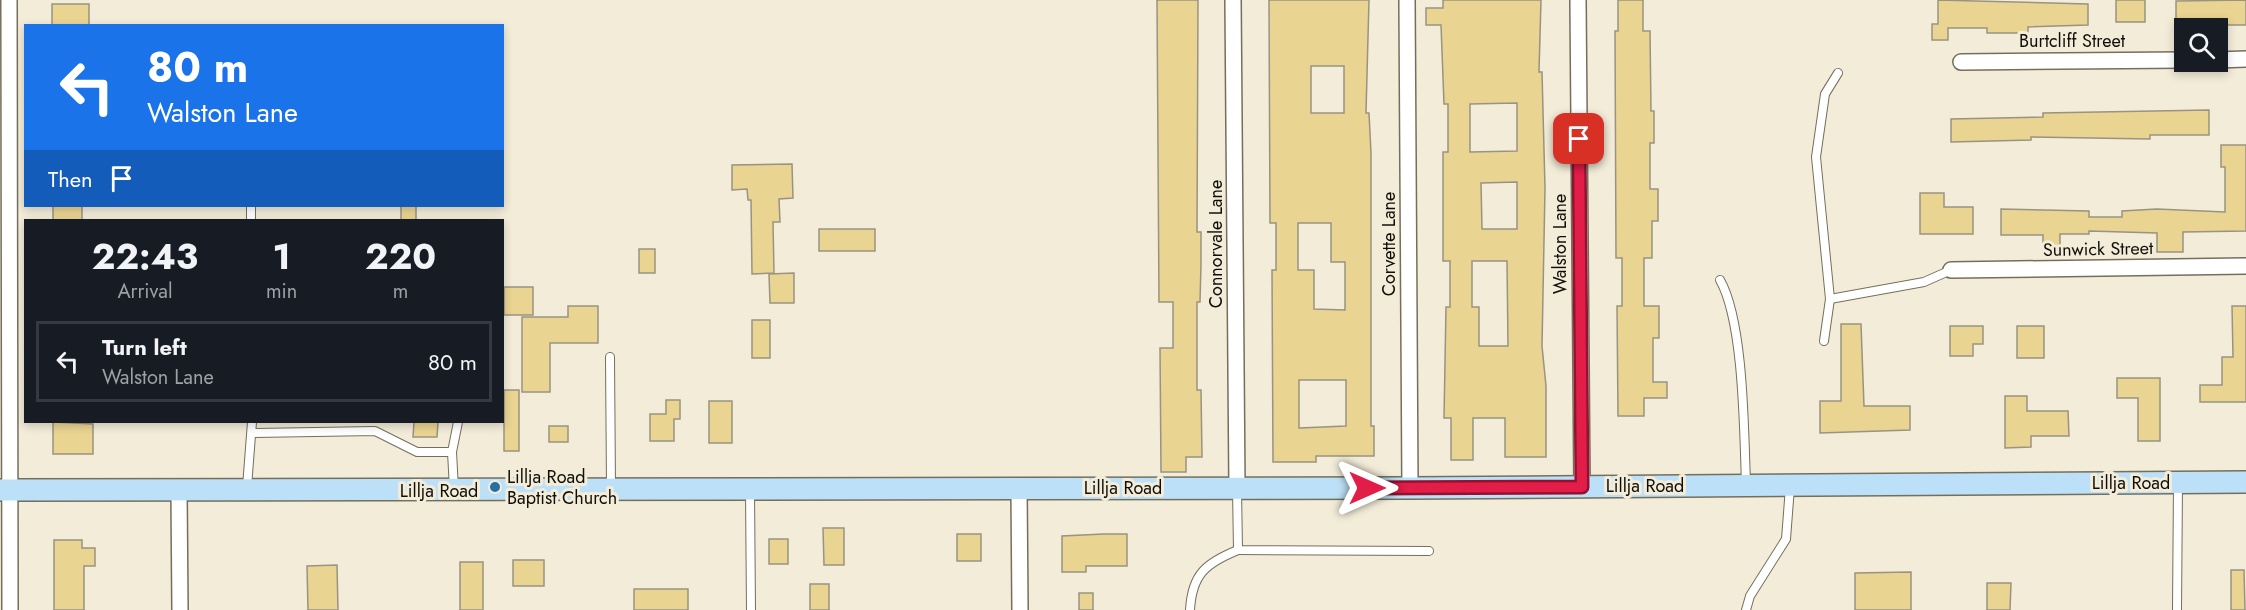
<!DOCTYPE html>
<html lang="en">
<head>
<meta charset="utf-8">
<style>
  :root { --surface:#171b24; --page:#242831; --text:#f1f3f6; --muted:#9ea1a6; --line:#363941 }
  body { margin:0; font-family:Jost,sans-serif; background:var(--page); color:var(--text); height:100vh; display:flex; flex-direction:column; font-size:22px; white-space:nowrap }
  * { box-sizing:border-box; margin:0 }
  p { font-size:20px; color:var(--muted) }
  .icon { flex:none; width:33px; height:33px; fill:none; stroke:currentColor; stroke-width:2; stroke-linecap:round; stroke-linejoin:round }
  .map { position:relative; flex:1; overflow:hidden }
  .drawer { position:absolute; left:24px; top:219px; width:480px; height:204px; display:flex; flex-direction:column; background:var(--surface); border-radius:0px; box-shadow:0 3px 9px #0003 }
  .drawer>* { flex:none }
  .guide { position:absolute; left:24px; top:24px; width:480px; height:183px; border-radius:0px; box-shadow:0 3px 9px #0003; background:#1a73e8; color:#fff; overflow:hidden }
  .fabs { position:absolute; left:2174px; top:18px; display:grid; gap:12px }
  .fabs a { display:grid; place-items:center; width:54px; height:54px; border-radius:0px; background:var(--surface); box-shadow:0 3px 9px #0003; font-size:30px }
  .pin { position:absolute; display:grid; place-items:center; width:51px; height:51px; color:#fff; margin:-26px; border-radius:12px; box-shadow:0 3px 9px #0006 }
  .me { position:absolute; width:66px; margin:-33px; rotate:90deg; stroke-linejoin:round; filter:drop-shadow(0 0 4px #0008) }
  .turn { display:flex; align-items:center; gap:21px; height:126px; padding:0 24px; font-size:27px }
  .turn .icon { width:78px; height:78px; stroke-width:2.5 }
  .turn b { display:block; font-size:42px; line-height:51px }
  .then { display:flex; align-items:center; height:57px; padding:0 24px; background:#0003; gap:12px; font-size:22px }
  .eta { display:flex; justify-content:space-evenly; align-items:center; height:102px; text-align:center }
  .eta b { font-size:36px; font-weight:700; line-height:42px }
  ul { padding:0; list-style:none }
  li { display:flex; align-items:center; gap:18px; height:81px; margin:0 12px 9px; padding:0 12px; border:3px solid var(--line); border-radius:0px }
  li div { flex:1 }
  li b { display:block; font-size:22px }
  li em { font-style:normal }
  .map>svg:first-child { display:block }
  .building { fill:#ead492; stroke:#999381; stroke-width:1.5; fill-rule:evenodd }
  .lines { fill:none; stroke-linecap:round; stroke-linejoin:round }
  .lane-casing { stroke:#746f5d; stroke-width:10 }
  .street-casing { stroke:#746f5d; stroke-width:18 }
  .secondary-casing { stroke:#746f5d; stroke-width:24 }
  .lane { stroke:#fff; stroke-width:8 }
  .street { stroke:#fff; stroke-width:15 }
  .secondary { stroke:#bce0f7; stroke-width:21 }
  .route-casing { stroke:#92132f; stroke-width:15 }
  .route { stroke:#e11d48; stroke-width:10 }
  .poi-dot { fill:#266fa3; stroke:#f3ecd9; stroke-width:2 }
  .labels { text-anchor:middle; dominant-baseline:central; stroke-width:6; stroke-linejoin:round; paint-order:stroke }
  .street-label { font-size:18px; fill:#0f0d07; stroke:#f3ecd9 }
  .poi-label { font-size:18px; fill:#0f0d07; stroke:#f3ecd9; text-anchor:start }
</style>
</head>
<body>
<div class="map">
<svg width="2246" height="610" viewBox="0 0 2246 610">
  <rect width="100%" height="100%" fill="#f3ecd9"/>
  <g class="building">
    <path d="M1157 0H1198L1197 232H1201V264L1200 302H1197V390H1201L1202 457H1186V472H1161L1160 348H1173V302H1159Z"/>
    <path d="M1269 0H1369L1366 113H1369L1371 153V426H1374V456H1316V462H1273L1272 270H1276V223H1270ZM1311 66H1344V113H1311ZM1298 223H1331V262H1345V310L1314 309V270H1298ZM1299 380H1346V426L1299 428Z"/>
    <path d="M1443 0H1541L1539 72H1542L1545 188 1542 346 1546 386V457H1505V418H1473V460H1451V418H1444L1446 307H1450V261H1443V152H1448V104H1444L1441 25H1426V8H1443ZM1517 103V151L1470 152V104ZM1517 182V229H1482L1481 183ZM1472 261H1507L1508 346H1479V307H1472Z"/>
    <path d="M1618 0H1643V31H1650L1651 111H1654V143H1650V189H1658V221H1652V258H1644V306H1659V338H1653V382H1667V398H1644V416H1618L1617 306H1622V258H1616L1615 31H1618Z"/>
    <path d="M1938 0 2088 4V25L2028 27V33H1987V28H1948V40H1932V24H1938Z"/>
    <rect x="2116" y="0" width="29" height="22"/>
    <path d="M2246 0V25H2176V1Z"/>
    <rect x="52" y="4" width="37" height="22"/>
    <path d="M2209 110V135H2150V139L2031 137V140L1951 142V119L2043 117V113Z"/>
    <path d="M2221 145H2246V231L2183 232V252H2157V233L2089 231V234H2060V252H2043V235H2001V209L2089 211V217H2122V211L2157 209 2225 212V167H2221Z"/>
    <path d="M792 164 793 198 779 199 780 222H773L774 273 752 274 751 200H748L747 189 732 190V165Z"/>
    <path d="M1920 193H1944V207H1973V234H1920Z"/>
    <rect x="53" y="206" width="29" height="14"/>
    <rect x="401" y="206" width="15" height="14"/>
    <rect x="819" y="229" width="56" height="22"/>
    <rect x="639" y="249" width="16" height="24"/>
    <path d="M794 273V303H770L769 274Z"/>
    <rect x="504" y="287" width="29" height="28"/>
    <path d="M568 306H598V343H550V392H522V317H568Z"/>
    <path d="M2232 306H2246V402H2200V385H2222V357H2233Z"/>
    <rect x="752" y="320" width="18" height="38"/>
    <path d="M1841 324H1861L1864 406H1910V430L1820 433V401H1841Z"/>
    <path d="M1950 326H1983V344H1973V356H1950Z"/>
    <rect x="2017" y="326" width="27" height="32"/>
    <path d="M2117 378H2160V441H2138V398H2117Z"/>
    <rect x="504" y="390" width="15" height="61"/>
    <path d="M2005 396H2027V411H2068L2069 436H2031V447L2005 448Z"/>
    <path d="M666 400H680V419H674V441H650V414H666Z"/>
    <rect x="709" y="401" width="23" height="42"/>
    <path d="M53 422 93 424V454H53Z"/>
    <path d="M414 422H438L437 437H413Z"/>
    <rect x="549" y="426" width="19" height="16"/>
    <path d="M823 528H844V565H824Z"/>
    <rect x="957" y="534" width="24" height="27"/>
    <path d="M1104 534H1127V566H1086V572H1062V536Z"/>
    <rect x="769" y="539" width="19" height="25"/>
    <path d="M54 540H82V548H95V566H84V610H54Z"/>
    <rect x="513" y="560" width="31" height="26"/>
    <rect x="460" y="562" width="23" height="48"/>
    <path d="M337 565 338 610H308L307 566Z"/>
    <path d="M2231 570H2244L2245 610H2231Z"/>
    <path d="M1911 572V610H1855V573Z"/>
    <path d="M1987 583H2011L2010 610H1987Z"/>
    <rect x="810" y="584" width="19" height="26"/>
    <rect x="634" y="589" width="54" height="21"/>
    <rect x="1079" y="593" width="14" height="17"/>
  </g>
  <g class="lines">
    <defs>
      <g id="lane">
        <path d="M1838 73 1825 94 1816 157 1830 299 1924 282 1951 270"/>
        <path d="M251 206V220"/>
        <path d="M1720 280C1744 322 1744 433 1746 484"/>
        <path d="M1824 341 1830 299"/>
        <path d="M610 357 611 488"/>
        <path d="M252 433 375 431 417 452H452L454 489"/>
        <path d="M452 452 458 422"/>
        <path d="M247 487 252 422"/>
        <path d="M1237 489 1238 550 1429 551"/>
        <path d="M750 491 751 610"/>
        <path d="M1190 610C1192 574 1206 563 1238 550"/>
        <path d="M1746 610 1750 596 1786 539 1790 487"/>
        <path d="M2177 610 2178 484"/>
      </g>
      <g id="street">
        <path d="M9 0 10 610"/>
        <path d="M1233 0 1237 488"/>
        <path d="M1407 0 1410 488"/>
        <path d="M1578 0 1582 487"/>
        <path d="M2217 60 2246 59"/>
        <path d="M1961 62 2184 60"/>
        <path d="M1951 270 2246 266"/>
        <path d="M1019 488 1020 610"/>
        <path d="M179 491 180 610"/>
      </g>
      <path id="secondary" d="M0 490 1410 488 2246 482"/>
    </defs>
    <use href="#lane" class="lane-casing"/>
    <use href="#street" class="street-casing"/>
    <use href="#secondary" class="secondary-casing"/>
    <use href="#lane" class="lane"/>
    <use href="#street" class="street"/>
    <use href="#secondary" class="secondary"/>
  </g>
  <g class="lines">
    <defs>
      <path id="route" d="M1367 488 1582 487 1579 139"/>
    </defs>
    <use href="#route" class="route-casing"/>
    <use href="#route" class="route"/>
  </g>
  <circle class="poi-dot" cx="495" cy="487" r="6"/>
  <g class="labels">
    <g class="street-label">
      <text x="2072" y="41">Burtcliff Street</text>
      <text transform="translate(1216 244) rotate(-90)">Connorvale Lane</text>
      <text transform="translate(1389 244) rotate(-90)">Corvette Lane</text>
      <text transform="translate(1560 244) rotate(-90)">Walston Lane</text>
      <text transform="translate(2098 249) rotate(-1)">Sunwick Street</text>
      <text x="2131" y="483">Lillja Road</text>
      <text x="1645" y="486">Lillja Road</text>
      <text x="1123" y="488">Lillja Road</text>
      <text x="439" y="491">Lillja Road</text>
    </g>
    <g class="poi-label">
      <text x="507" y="477">Lillja Road<tspan x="507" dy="21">Baptist Church</tspan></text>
    </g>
  </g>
</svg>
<div class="fabs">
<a><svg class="icon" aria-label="search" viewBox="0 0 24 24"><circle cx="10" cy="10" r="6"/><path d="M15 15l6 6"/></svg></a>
</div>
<div class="pin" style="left:1579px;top:139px;background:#d93025"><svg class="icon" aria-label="arrive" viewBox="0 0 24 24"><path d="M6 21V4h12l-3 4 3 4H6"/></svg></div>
<svg class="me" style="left:1367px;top:488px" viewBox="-20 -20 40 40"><path d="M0-17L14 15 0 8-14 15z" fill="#e11d48" stroke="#fff" stroke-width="4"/></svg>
<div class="guide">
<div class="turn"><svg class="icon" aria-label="left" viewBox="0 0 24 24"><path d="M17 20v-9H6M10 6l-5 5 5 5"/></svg><div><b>80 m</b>Walston Lane</div></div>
<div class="then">Then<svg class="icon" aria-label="arrive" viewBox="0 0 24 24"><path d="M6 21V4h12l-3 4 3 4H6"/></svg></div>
</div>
<section class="drawer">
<div class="eta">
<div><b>22:43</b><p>Arrival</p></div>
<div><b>1</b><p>min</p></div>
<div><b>220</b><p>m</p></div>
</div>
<ul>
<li><svg class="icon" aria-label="left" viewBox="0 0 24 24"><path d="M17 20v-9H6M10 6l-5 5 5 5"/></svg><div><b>Turn left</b><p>Walston Lane</p></div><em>80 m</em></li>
</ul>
</section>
</div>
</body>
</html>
